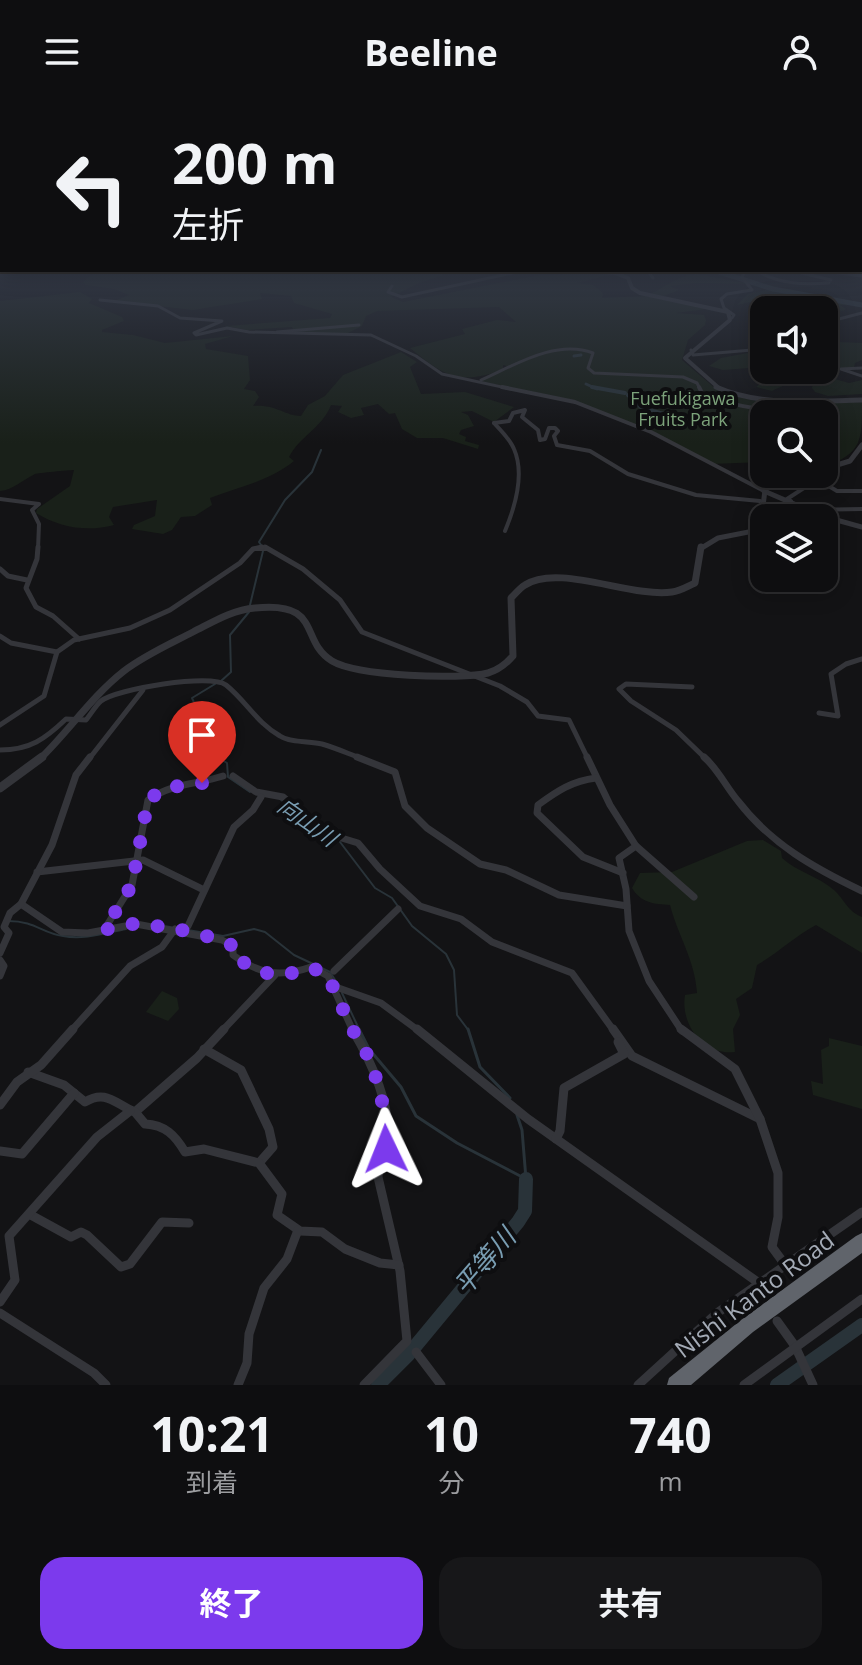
<!DOCTYPE html>
<html lang="ja">
<head>
<meta charset="utf-8">
<style>
  :root { --surface:#0e0e10; --page:#171719; --text:#f1f3f6; --muted:#9b9c9f; --line:#2e2e30; --accent:#7c3aed }
  body { margin:0; font-family:"Open Sans","Noto Sans JP",sans-serif; background:var(--page); color:var(--text); height:100vh; display:flex; flex-direction:column; font-size:30px; white-space:nowrap }
  * { box-sizing:border-box; margin:0 }
  p { font-size:26px; color:var(--muted) }
  .icon { flex:none; width:44px; height:44px; fill:none; stroke:currentColor; stroke-width:2; stroke-linecap:round; stroke-linejoin:round }
  .map { position:relative; height:1281px; overflow:hidden }
  .drawer { display:flex; flex-direction:column; background:var(--surface); flex:1 }
  .drawer>* { flex:none }
  .hud { position:absolute; left:0px; top:0px; width:862px; height:168px; box-shadow:0 4px 20px #0003,0 0 0 2px var(--line); background:#0e0e10; color:var(--text); overflow:hidden }
  .tools { position:absolute; left:750px; top:192px; display:grid; gap:16px }
  .tools a { display:grid; place-items:center; width:88px; height:88px; border-radius:16px; background:var(--surface); box-shadow:0 4px 20px #0003,0 0 0 2px var(--line); font-size:40px }
  .pin { position:absolute; display:grid; place-items:center; width:68px; height:68px; color:#fff; margin:-82px -34px; border-radius:50% 50% 50% 0; rotate:-45deg; box-shadow:0 0 8px #0007 }
  .pin .icon { rotate:45deg }
  .me { position:absolute; width:88px; margin:-44px; rotate:358deg; stroke-linejoin:round; filter:drop-shadow(0 0 6px #0008) }
  .turn { display:flex; align-items:center; gap:28px; height:168px; padding:0 40px; font-size:36px }
  .turn .icon { width:104px; height:104px; stroke-width:2.5 }
  .turn b { display:block; font-size:56px; line-height:68px }
  .eta { display:flex; justify-content:space-evenly; align-items:center; height:136px; text-align:center }
  .eta b { font-size:48px; font-weight:700; line-height:56px }
  .action { display:flex; gap:16px; margin-top:auto; padding:16px 40px }
  .action a { flex:1; height:92px; border-radius:24px; background:var(--accent); color:#fff; font-size:32px; font-weight:700; line-height:92px; text-align:center }
  .action a+a { background:var(--page); color:var(--text) }
  header { display:flex; justify-content:space-between; align-items:center; height:104px; padding:0 40px; background:var(--surface); font-size:36px; font-weight:700 }
  .map>svg:first-child { display:block }
  .green { fill:#192019 }
  .lines { fill:none; stroke-linecap:round; stroke-linejoin:round }
  .stream-far1 { stroke:#293339; stroke-width:2 }
  .stream { stroke:#293339; stroke-width:3 }
  .canal-far1 { stroke:#293339; stroke-width:3 }
  .canal { stroke:#293339; stroke-width:4 }
  .river-far1 { stroke:#293339; stroke-width:5 }
  .river { stroke:#293339; stroke-width:14 }
  .minor-tunnel { stroke:#303135; stroke-width:9; stroke-dasharray:9 5; stroke-linecap:butt }
  .minor-far4 { stroke:#34353a; stroke-width:3 }
  .minor-far3 { stroke:#34353a; stroke-width:4 }
  .minor-far2 { stroke:#34353a; stroke-width:5 }
  .minor-far1 { stroke:#34353a; stroke-width:7 }
  .minor { stroke:#34353a; stroke-width:9 }
  .tertiary-far3 { stroke:#34353a; stroke-width:4 }
  .tertiary-far2 { stroke:#34353a; stroke-width:5 }
  .tertiary-far1 { stroke:#34353a; stroke-width:7 }
  .tertiary { stroke:#34353a; stroke-width:9 }
  .motorway { fill:#60646b; fill-rule:evenodd }
  .route { stroke:#7c3aed; stroke-width:14; stroke-dasharray:0 25.2 }
  .labels { text-anchor:middle; dominant-baseline:central; stroke-width:8; stroke-linejoin:round; paint-order:stroke }
  .far-park-label { font-size:18px; fill:#7ca27a; stroke:#0e0e10 }
  .water-label { font-size:22px; font-style:italic; fill:#799db2; stroke:#0e0e10 }
  .near-street-label { font-size:24px; fill:#a4abb6; stroke:#0e0e10 }
  .near-water-label { font-size:26px; font-style:italic; fill:#799db2; stroke:#0e0e10 }
</style>
</head>
<body>
<header><svg class="icon" aria-label="menu" viewBox="0 0 24 24"><path d="M4 6h16M4 12h16M4 18h16"/></svg>Beeline<svg class="icon" aria-label="person" viewBox="0 0 24 24"><circle cx="12" cy="8" r="4"/><path d="M4 21q1-7 8-7t8 7"/></svg></header>
<div class="map">
<svg width="862" height="1281" viewBox="0 0 862 1281">
  <rect width="100%" height="100%" fill="#131315"/>
  <g class="green">
    <path d="M64 166H422L444 171 419 179 391 193 403 198 534 172 601 168 614 170 577 179 593 181 603 189 602 194 646 192 707 205 676 209 704 211 706 216 705 221 688 236 682 256 716 285 755 297 778 299 862 297C862 338 862 349 824 363V310H764V358L711 360 656 330 568 295 480 277 510 263 503 261V266C459 281 445 273 410 244L465 230 462 225 497 216 516 218 499 203 377 207 366 212 362 222 346 230 294 228 292 223 247 226 226 222 330 214 332 210 294 199 291 192 260 189 262 195 193 206 114 197 129 191 114 185 86 181 83 178 96 167Z"/>
    <path d="M697 170 745 179 747 180 696 179 670 182 679 186 664 192 650 190C668 182 676 172 697 170Z"/>
    <path d="M770 185 855 201H840L846 205 843 207 820 205 819 201 801 198 796 204 770 201 785 196 772 193 737 201 748 190Z"/>
    <path d="M80 188 92 195 89 199 122 213 124 217 102 226V228L133 231 165 239 233 232 205 240 206 245 248 252 250 276 244 285 255 287 259 293 253 302C276 300 285 312 301 312L308 301 325 292 343 271 401 248 417 258 410 263 421 290 465 288 514 303 494 318 472 307 461 308 468 311 474 322 461 326 459 330 466 333 465 337 479 341 478 345 443 334H417L402 325 395 309 389 310 378 300 361 304 364 311 351 314 338 308 342 302 331 301C322 324 300 332 289 353L294 357C268 378 240 382 210 394L212 401 195 412 181 413 172 426 163 430 132 425 134 421 155 412 157 396 113 403 109 413 114 421C88 428 60 424 36 409L37 405 70 382 74 366C69 366 38 369 35 370 24 375 13 386 0 387V197Z"/>
    <path d="M838 238 862 239V256L855 259 854 263 826 269 828 273 849 279 862 276V290L828 292 815 288 812 284 813 280C797 274 787 280 772 287L756 283 780 266H824V248Z"/>
    <path d="M764 246V257L749 261V264L723 266 709 262 721 254Z"/>
    <path d="M763 736 781 747 782 754C797 768 818 772 834 786 844 795 848 808 862 813V849L816 821C794 833 778 849 757 861L752 884 736 895 740 911 733 925 735 948C704 952 680 921 685 891L697 889C695 856 678 832 670 801 654 800 641 799 632 784L640 769 672 768 747 737Z"/>
    <path d="M162 887 177 894 179 905 168 917 146 908Z"/>
    <path d="M829 934 862 942V1005L813 991 811 977 823 980 821 946 829 942Z"/>
  </g>
  <g class="lines">
    <g class="stream-far1">
      <path d="M261 441 259 438 285 396 312 368 321 346"/>
      <path d="M250 501 263 447"/>
      <path d="M221 577 231 568 230 531 249 508"/>
      <path d="M215 580 192 594 196 603 195 639 227 659 228 673 250 688"/>
      <path d="M279 694 320 729"/>
      <path d="M340 738 375 784 392 794 412 822 446 850 454 866 457 911 469 927"/>
      <path d="M8 817C36 817 41 829 63 832 84 836 105 829 126 825"/>
      <path d="M164 822 223 832 254 825 265 828 294 851 330 868 337 879"/>
      <path d="M342 889 360 927"/>
    </g>
    <g class="stream">
      <path d="M359 925 369 945 401 983 416 1012 457 1039 526 1075 522 1026 517 1011"/>
      <path d="M468 925 480 963 510 994"/>
    </g>
    <g class="canal-far1">
      <path d="M574 252 581 251"/>
      <path d="M586 280 597 285"/>
    </g>
    <g class="canal">
      <path d="M592 283 625 289"/>
      <path d="M628 291 642 304 671 312"/>
    </g>
    <path class="river-far1" d="M713 166 773 185 862 201"/>
    <g class="river">
      <path d="M378 1281 408 1251 518 1118 525 1107 526 1075"/>
      <path d="M777 1281 862 1221"/>
    </g>
    <path class="minor-tunnel" d="M760 1189 769 1203"/>
    <g class="minor-far4">
      <path d="M647 166 653 174"/>
      <path d="M755 166C779 180 802 181 829 179"/>
      <path d="M789 166 831 176"/>
      <path d="M815 166 862 172"/>
      <path d="M392 182 388 188 402 193 526 166"/>
      <path d="M100 196 158 202 180 214 222 217 194 229 196 231 227 224 249 228 371 231 416 252 442 270 511 285"/>
      <path d="M732 214 734 211 724 204 721 195 727 190 752 186 742 173 746 166"/>
      <path d="M824 219 862 209"/>
      <path d="M277 228 359 221"/>
      <path d="M691 246 693 251 764 245"/>
      <path d="M862 264 841 265 862 272"/>
      <path d="M481 276C515 261 556 235 593 249L588 264 594 269 683 273 697 279 700 285"/>
    </g>
    <g class="minor-far3">
      <path d="M502 283 575 298 651 328 764 387"/>
      <path d="M699 283 703 291C735 303 777 309 811 308"/>
      <path d="M494 319 509 317 513 309 525 306 522 313 538 326 540 336 545 335 549 324H555L558 327 554 332 557 341 590 347 628 370 696 391 760 397"/>
      <path d="M494 319C501 327 510 335 514 345 525 370 515 403 505 427"/>
      <path d="M0 395 39 400 32 406 39 420 38 445"/>
      <path d="M791 397 787 395 807 382 822 378 837 387H862"/>
      <path d="M807 406 862 405"/>
      <path d="M253 445H268"/>
    </g>
    <g class="minor-far2">
      <path d="M38 443 37 455 26 484 36 503 53 512 79 535"/>
      <path d="M265 443 303 465 340 496 362 528 500 582 527 598 538 612 569 616 588 655"/>
      <path d="M0 465 8 472 27 476"/>
      <path d="M0 532 11 539 57 548"/>
      <path d="M692 583 626 580 619 585 631 597 676 626 706 655"/>
      <path d="M819 609 838 612 831 570 846 560 862 555"/>
      <path d="M0 621 44 592 57 548 74 536 130 524 170 506 240 459 253 445 262 443"/>
      <path d="M0 646C30 646 45 635 66 615L86 616C91 610 96 601 101 597 116 585 211 569 226 581 246 597 257 619 280 632 291 639 309 637 322 640 336 644 349 650 363 655"/>
      <path d="M89 655 143 586"/>
    </g>
    <g class="minor-far1">
      <path d="M357 653 395 668 405 702 427 724 480 760 506 766 559 791 627 802"/>
      <path d="M587 653 610 701 636 742 619 754 626 785 629 827 649 877 682 927"/>
      <path d="M704 653C718 665 726 683 738 697 771 740 814 764 862 787"/>
      <path d="M233 672 256 688 283 693 325 729 358 739 380 765 420 802 461 815 492 838 572 869 614 927"/>
      <path d="M596 674C572 677 557 687 538 701L537 709 583 753 623 769"/>
      <path d="M636 742 694 793"/>
      <path d="M37 768 143 756 204 786"/>
      <path d="M21 800 62 828 88 829 136 820 222 836 233 842V851C259 870 280 874 311 863L328 872 353 927"/>
      <path d="M188 822 234 723 253 706 261 693"/>
      <path d="M104 826 132 781 148 696C172 679 195 681 223 672"/>
      <path d="M0 849 9 829 4 823 10 809 21 800 52 741 76 671 90 653"/>
      <path d="M0 856 4 862 0 872"/>
      <path d="M334 867 398 805"/>
      <path d="M333 882 381 899 419 927"/>
      <path d="M71 927 130 862 162 843 175 825"/>
      <path d="M222 927 275 871"/>
    </g>
    <g class="minor">
      <path d="M352 925C370 955 395 1007 386 1043 384 1054 379 1061 378 1073L400 1167 407 1237 364 1281"/>
      <path d="M417 925 528 1015 759 1179"/>
      <path d="M613 925 632 952 760 1015"/>
      <path d="M681 925 735 965 760 1015 778 1069V1113L772 1143 786 1162"/>
      <path d="M204 945 241 966 269 1025 273 1043 259 1059"/>
      <path d="M28 968 64 981 85 998C106 985 115 1000 135 1008L197 954 224 925"/>
      <path d="M0 1001 17 978 41 961 73 925"/>
      <path d="M135 1008 145 1020C165 1021 175 1031 185 1048L204 1045 259 1059 282 1090 277 1111 300 1127 322 1128 345 1145 380 1159 399 1161"/>
      <path d="M556 1035 560 1027 564 984 624 950 618 938"/>
      <path d="M0 1047 22 1050 74 989"/>
      <path d="M29 1110 71 1133 81 1128 87 1131 121 1163 130 1160 162 1118 189 1119"/>
      <path d="M0 1198 15 1176 9 1132 97 1033 130 1007"/>
      <path d="M0 1209 94 1269 106 1281"/>
      <path d="M777 1217 795 1242 813 1281"/>
      <path d="M416 1248 441 1281"/>
      <path d="M238 1281 247 1259 249 1230 264 1184 287 1155 298 1126"/>
      <path d="M638 1281 717 1209 862 1108"/>
      <path d="M744 1281 862 1195"/>
    </g>
    <path class="tertiary-far3" d="M580 166 615 169 628 174 632 184 640 189 728 208 730 216 685 254 720 285"/>
    <g class="tertiary-far2">
      <path d="M716 283C762 303 813 297 862 296"/>
      <path d="M824 365 850 357 862 341"/>
      <path d="M764 387 822 412 862 423"/>
      <path d="M767 414 763 402 765 386 776 378 805 370"/>
      <path d="M700 445 718 434 764 425"/>
    </g>
    <path class="tertiary-far1" d="M40 655C69 627 92 592 124 567 145 551 170 540 193 528 213 518 232 506 255 504 323 497 299 537 332 557 357 572 460 576 488 569 499 566 506 560 513 552L511 494C515 490 520 484 525 481 558 459 631 494 672 488 680 487 688 482 695 479L701 443"/>
    <path class="tertiary" d="M0 684 42 653"/>
    <path class="motorway" d="M862 1129V1149L753 1228 691 1281H667L669 1274 741 1216 856 1132Z"/>
  </g>
  <linearGradient id="sky" x2="0" y2="1"><stop stop-color="#0a0a0c"/><stop offset="0.47" stop-color="#333946"/><stop offset="1" stop-color="#333946" stop-opacity="0"/></linearGradient>
  <rect width="862" height="339" fill="url(#sky)"/>
  <g class="lines">
    <path class="route" d="M202 679 165 684 148 696 132 781 104 826C113 824 125 820 135 820 160 821 211 830 233 842V851C261 872 278 876 311 863L328 872 351 923 372 959 385 1009 386 1045"/>
  </g>
  <g class="labels">
    <g class="far-park-label">
      <text x="683" y="294">Fuefukigawa<tspan x="683" dy="21">Fruits Park</tspan></text>
    </g>
    <g class="water-label">
      <text transform="translate(308 717) rotate(35)">向山川</text>
    </g>
    <g class="near-street-label">
      <text transform="translate(754 1190) rotate(-37)">Nishi Kanto Road</text>
    </g>
    <g class="near-water-label">
      <text transform="translate(484 1157) rotate(-49)">平等川</text>
    </g>
  </g>
</svg>
<div class="tools">
<a><svg class="icon" aria-label="sound" viewBox="0 0 24 24"><path d="M4 9h4l5-4v14l-5-4H4zM17 9q2 3 0 6"/></svg></a>
<a><svg class="icon" aria-label="search" viewBox="0 0 24 24"><circle cx="10" cy="10" r="6"/><path d="M15 15l6 6"/></svg></a>
<a><svg class="icon" aria-label="layers" viewBox="0 0 24 24"><path d="M12 4l9 5-9 5-9-5zM3 14l9 5 9-5"/></svg></a>
</div>
<div class="pin" style="left:202px;top:679px;background:#d93025"><svg class="icon" aria-label="arrive" viewBox="0 0 24 24"><path d="M6 21V4h12l-3 4 3 4H6"/></svg></div>
<svg class="me" style="left:386px;top:1045px" viewBox="-20 -20 40 40"><path d="M0-17L14 15 0 8-14 15z" fill="#7c3aed" stroke="#fff" stroke-width="4"/></svg>
<div class="hud">
<div class="turn"><svg class="icon" aria-label="left" viewBox="0 0 24 24"><path d="M17 20v-9H6M10 6l-5 5 5 5"/></svg><div><b>200 m</b>左折</div></div>
</div>
</div>
<section class="drawer">
<div class="eta">
<div><b>10:21</b><p>到着</p></div>
<div><b>10</b><p>分</p></div>
<div><b>740</b><p>m</p></div>
</div>
<div class="action"><a>終了</a><a>共有</a></div>
</section>
</body>
</html>
